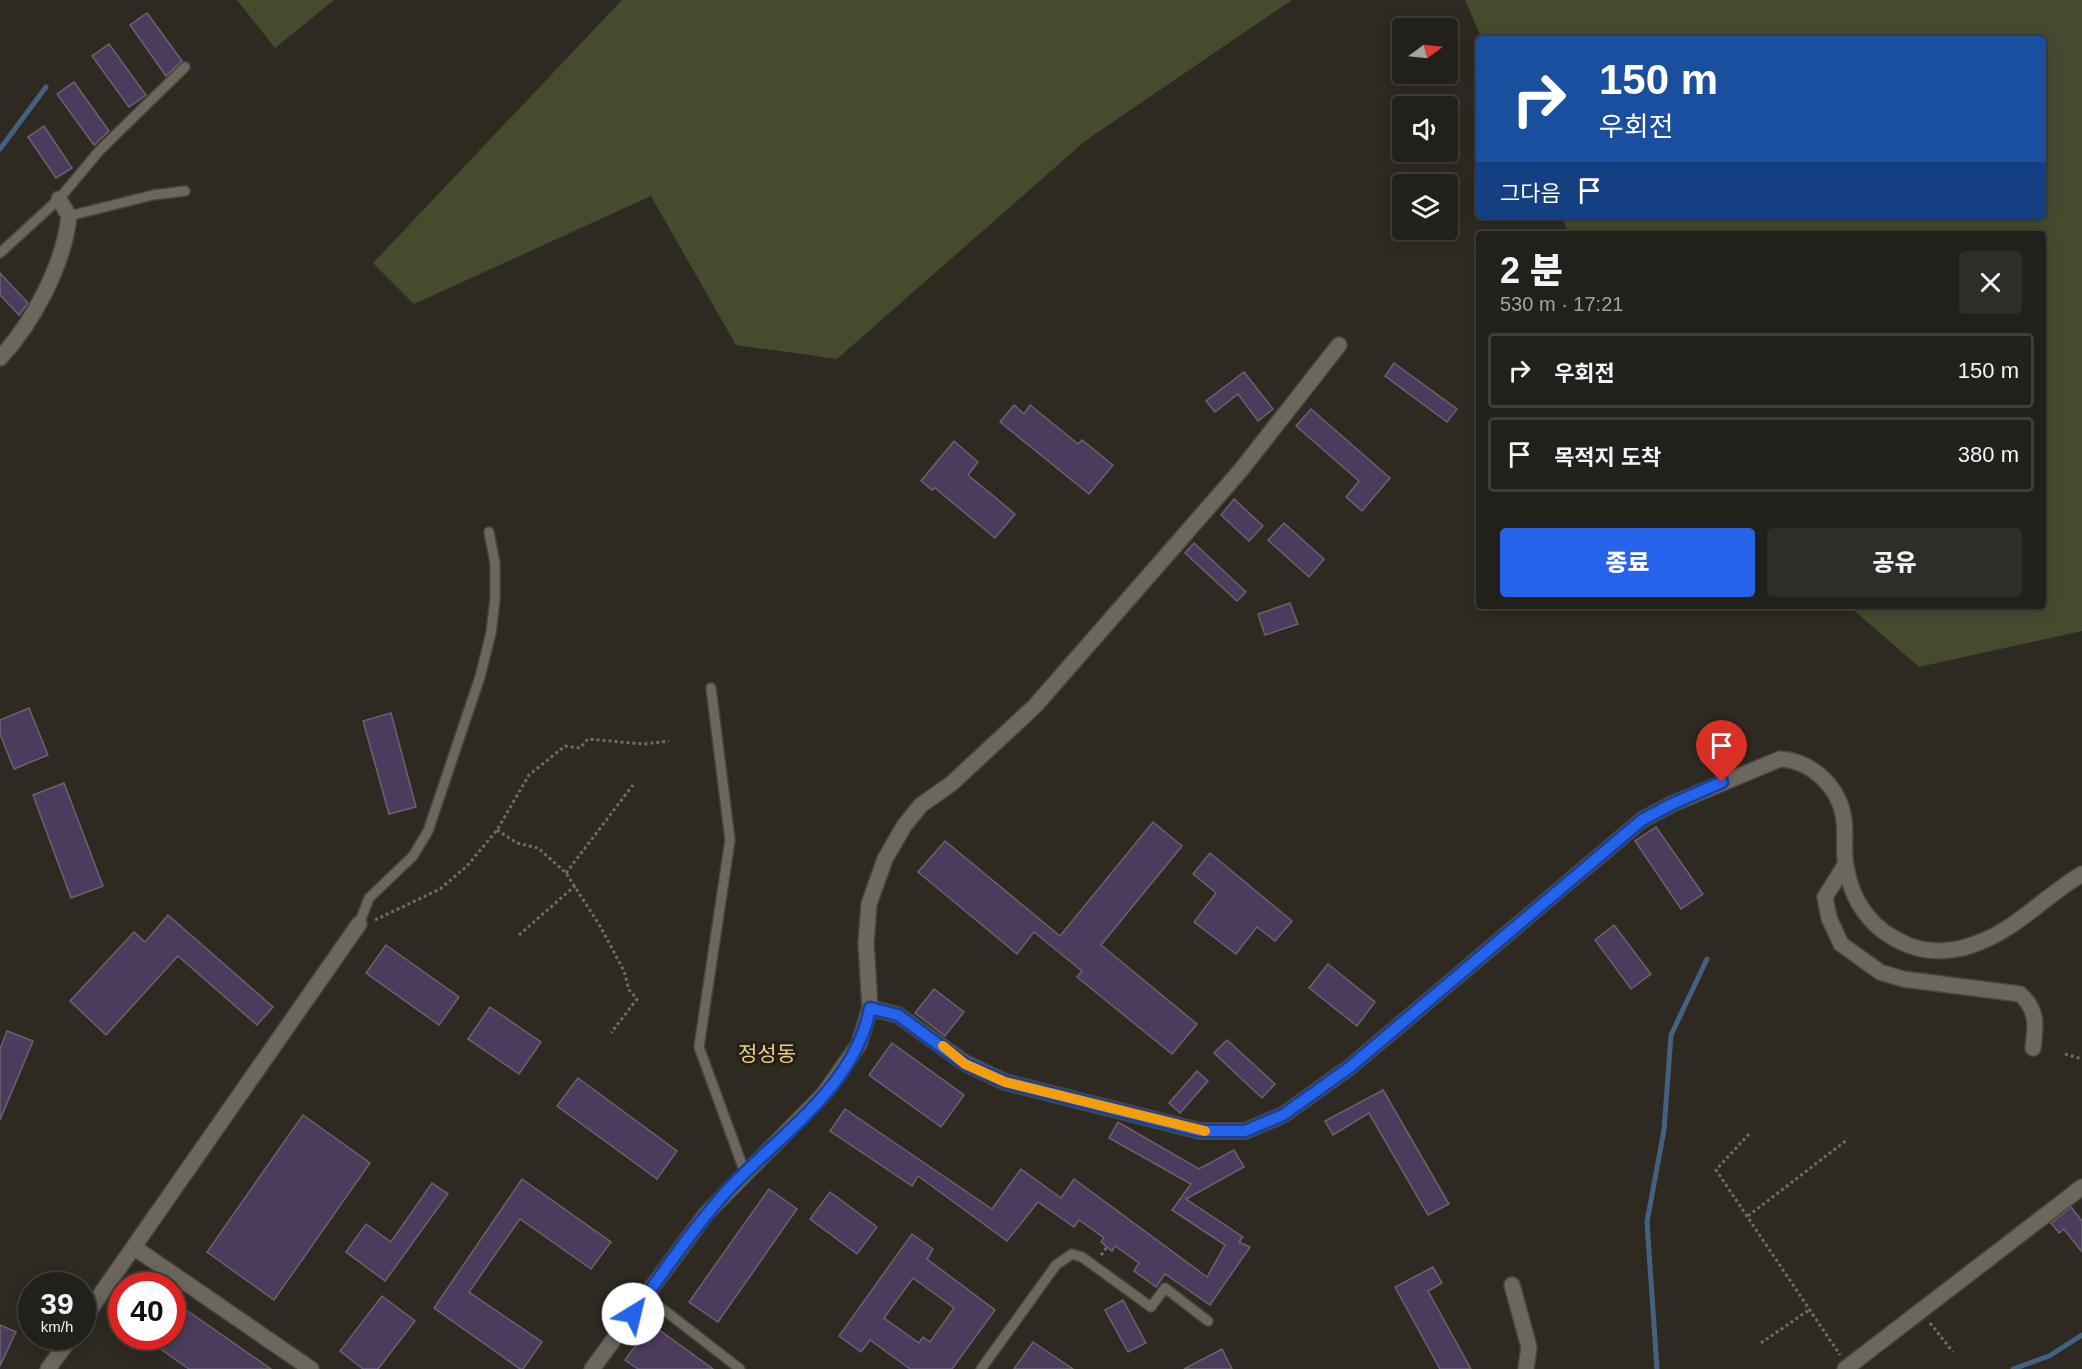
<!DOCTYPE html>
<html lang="ko">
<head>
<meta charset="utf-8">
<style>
  :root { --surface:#22201a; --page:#2e2d27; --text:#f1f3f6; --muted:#a2a3a2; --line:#3f3e39; --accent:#2563eb }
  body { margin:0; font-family:Arial,"Noto Sans KR",sans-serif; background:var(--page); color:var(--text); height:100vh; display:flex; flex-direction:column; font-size:22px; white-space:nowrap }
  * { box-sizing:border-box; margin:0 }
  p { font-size:20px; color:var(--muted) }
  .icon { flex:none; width:33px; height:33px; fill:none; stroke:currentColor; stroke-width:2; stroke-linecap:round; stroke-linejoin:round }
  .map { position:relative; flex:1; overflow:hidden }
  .details { position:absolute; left:1476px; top:231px; width:570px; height:378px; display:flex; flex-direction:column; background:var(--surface); border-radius:6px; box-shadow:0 3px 15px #0003,0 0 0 2px var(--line) }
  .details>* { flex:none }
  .guide { position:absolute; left:1476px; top:36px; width:570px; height:183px; border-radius:6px; box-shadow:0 3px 15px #0003,0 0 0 2px var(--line); background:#1a4fa0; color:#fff; overflow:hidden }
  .needle { width:39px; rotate:75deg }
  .tools { position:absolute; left:1392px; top:18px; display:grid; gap:12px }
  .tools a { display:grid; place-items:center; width:66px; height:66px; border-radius:6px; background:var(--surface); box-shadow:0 3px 15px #0003,0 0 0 2px var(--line); font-size:30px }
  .speed { position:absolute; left:18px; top:1272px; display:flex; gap:12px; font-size:30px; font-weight:700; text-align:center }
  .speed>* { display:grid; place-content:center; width:78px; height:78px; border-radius:50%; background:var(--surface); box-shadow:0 3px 15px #0003,0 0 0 2px var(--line); line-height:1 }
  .speed small { font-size:15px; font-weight:400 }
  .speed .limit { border:9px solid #d22; background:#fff; color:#111 }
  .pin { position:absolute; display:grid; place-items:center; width:51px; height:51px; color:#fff; margin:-62px -26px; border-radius:50% 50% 50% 0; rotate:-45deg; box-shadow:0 0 6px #0007 }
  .pin .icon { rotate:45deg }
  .me { position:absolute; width:66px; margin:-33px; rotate:36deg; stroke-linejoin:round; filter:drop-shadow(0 0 4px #0008) }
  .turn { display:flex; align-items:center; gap:21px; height:126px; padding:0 24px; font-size:27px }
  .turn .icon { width:78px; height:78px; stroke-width:2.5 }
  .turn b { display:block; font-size:42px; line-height:51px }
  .then { display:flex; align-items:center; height:57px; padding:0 24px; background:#0003; gap:12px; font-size:22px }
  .round { display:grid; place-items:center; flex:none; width:63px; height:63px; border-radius:6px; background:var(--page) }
  .overview { display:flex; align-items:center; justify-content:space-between; height:102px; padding:0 24px }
  h1 { font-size:36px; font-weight:800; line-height:45px }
  .primary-button { display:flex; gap:12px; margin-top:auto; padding:12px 24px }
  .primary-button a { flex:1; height:69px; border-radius:6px; background:var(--accent); color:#fff; font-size:24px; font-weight:800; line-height:69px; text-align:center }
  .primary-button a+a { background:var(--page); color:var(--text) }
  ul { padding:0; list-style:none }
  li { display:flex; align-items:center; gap:18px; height:75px; margin:0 12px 9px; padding:0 12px; border:3px solid var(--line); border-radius:6px }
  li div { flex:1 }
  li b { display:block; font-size:22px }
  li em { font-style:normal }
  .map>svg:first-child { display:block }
  .green { fill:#474b2e }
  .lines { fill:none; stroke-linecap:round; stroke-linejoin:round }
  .stream { stroke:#456181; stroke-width:5 }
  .building { fill:#4d3b5e; stroke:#68636d; stroke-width:1.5; fill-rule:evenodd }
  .service-casing { stroke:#48453e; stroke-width:12 }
  .minor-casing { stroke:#48453e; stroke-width:18 }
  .tertiary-casing { stroke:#48453e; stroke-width:18 }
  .path { stroke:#6f6c65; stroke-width:3; stroke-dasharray:3 3; stroke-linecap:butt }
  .service { stroke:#6c675d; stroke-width:9 }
  .minor { stroke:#6c675d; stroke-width:15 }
  .tertiary { stroke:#6c675d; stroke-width:15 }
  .route-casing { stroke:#184099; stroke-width:15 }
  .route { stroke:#2563eb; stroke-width:10 }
  .slow { stroke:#f59e0b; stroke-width:10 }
  .labels { text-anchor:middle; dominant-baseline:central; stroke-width:6; stroke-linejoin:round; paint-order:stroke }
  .neighbourhood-label { font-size:21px; fill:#edcf84; stroke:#242018 }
</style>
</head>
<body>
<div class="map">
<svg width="2082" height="1369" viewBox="0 0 2082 1369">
  <rect width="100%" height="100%" fill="#2e2a22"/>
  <g class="green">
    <path d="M237 0H334L275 48Z"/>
    <path d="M622 0H1292L1085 141 837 359 736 345 651 196 414 304 373 263Z"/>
    <path d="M1465 0H2082V631L1919 667 1849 606H2043V234H1569L1561 216H2043V39H1482Z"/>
  </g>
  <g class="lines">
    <g class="stream">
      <path d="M0 149 46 87"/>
      <path d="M1657 1369 1647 1222 1664 1130 1671 1035 1707 959"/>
      <path d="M2013 1369 2049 1356 2082 1335"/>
    </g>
  </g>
  <g class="building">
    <path d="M147 13 182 61 166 76 130 25Z"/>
    <path d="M109 44 146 95 129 107 92 56Z"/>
    <path d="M74 82 109 131 94 145 57 94Z"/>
    <path d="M44 126 72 168 56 178 28 137Z"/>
    <path d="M0 273 28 303 19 315 0 295Z"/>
    <path d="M1394 363 1457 409 1447 422 1385 376Z"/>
    <path d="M1244 372 1273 409 1258 421 1238 394 1215 412 1206 401Z"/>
    <path d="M1014 405 1024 414 1030 405 1078 444 1082 440 1113 465 1089 494 1000 422Z"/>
    <path d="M1311 409 1390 478 1362 511 1346 497 1359 481 1296 426Z"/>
    <path d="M954 441 978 462 968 475 1015 514 995 538 935 488 932 490 921 481Z"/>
    <path d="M1234 499 1263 526 1249 541 1221 515Z"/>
    <path d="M1284 523 1324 559 1309 577 1268 540Z"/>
    <path d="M1194 543 1246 592 1237 601 1185 553Z"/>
    <path d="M1290 603 1298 624 1265 635 1258 614Z"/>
    <path d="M29 708 48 755 14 769 0 734V720Z"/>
    <path d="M391 713 416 807 389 814 363 721Z"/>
    <path d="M64 783 103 886 71 898 33 795Z"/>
    <path d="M1153 822 1182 846 1101 945 1197 1024 1172 1054 1077 977 1082 971 1034 932 1017 954 918 872 945 841 1060 936Z"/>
    <path d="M1656 827 1703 894 1681 909 1635 841Z"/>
    <path d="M1210 853 1292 921 1275 941 1257 927 1236 954 1194 922 1216 893 1193 874Z"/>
    <path d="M168 915 273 1007 257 1025 178 956 106 1035 70 1001 134 932 145 942Z"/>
    <path d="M1614 925 1651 974 1631 989 1595 940Z"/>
    <path d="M386 945 459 997 439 1025 366 973Z"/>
    <path d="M1328 964 1375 1002 1357 1026 1309 988Z"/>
    <path d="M934 989 964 1012 945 1036 915 1013Z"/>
    <path d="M490 1007 541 1042 519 1074 468 1039Z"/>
    <path d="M7 1031 33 1041 0 1120V1049Z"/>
    <path d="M1227 1040 1275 1084 1262 1098 1214 1053Z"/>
    <path d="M892 1043 964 1095 941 1127 869 1075Z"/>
    <path d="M1197 1071 1208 1081 1180 1113 1169 1103Z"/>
    <path d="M578 1078 677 1151 657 1179 557 1106Z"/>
    <path d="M1383 1090 1449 1204 1428 1215 1369 1113 1333 1135 1325 1121Z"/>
    <path d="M845 1109 992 1209 1021 1169 1061 1198 1074 1179 1207 1277 1225 1245 1172 1210 1191 1184 1109 1138 1118 1122 1199 1169 1234 1150 1244 1167 1186 1199 1243 1237 1239 1242 1250 1247 1210 1305 1165 1274 1156 1287 1134 1271 1139 1263 1115 1246 1112 1251 1101 1242 1104 1238 1079 1220 1074 1227 1038 1202 1007 1241 918 1176 912 1186 830 1131Z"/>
    <path d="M303 1115 370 1163 274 1300 207 1252Z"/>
    <path d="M522 1179 611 1242 591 1269 520 1219 469 1292 542 1342 523 1369H520L434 1308Z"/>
    <path d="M432 1183 448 1194 385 1281 346 1252 366 1224 391 1242Z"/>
    <path d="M769 1189 797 1209 718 1322 689 1302Z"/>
    <path d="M830 1192 877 1227 857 1254 810 1219Z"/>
    <path d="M2071 1207 2082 1221V1252L2064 1229 2059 1233 2051 1223Z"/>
    <path d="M912 1234 933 1249 927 1259 995 1310 952 1369H910L870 1340 861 1352 839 1336ZM913 1278 954 1308 930 1342 923 1337 919 1343 884 1318Z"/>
    <path d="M1433 1267 1442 1283 1428 1291 1471 1369H1440L1395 1287Z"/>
    <path d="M382 1296 415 1321 378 1369H363L340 1351Z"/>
    <path d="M172 1300 271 1369H189L142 1336H172Z"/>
    <path d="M1123 1300 1146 1343 1128 1352 1105 1310Z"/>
    <path d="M651 1324 713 1369H638L625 1360Z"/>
    <path d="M0 1325 16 1332 0 1366Z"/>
    <path d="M1033 1342 1073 1369H1014Z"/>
    <path d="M1222 1349 1232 1369H1184Z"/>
  </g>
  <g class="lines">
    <defs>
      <g id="service">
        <path d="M69 216 153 195 185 191"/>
        <path d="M0 253 59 199 100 150 185 67"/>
        <path d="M711 688 730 840 699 1047 745 1173"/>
        <path d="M359 924 369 898 413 856 428 831 480 677 491 633 495 599V563L489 532"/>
        <path d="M646 1296 740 1369"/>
        <path d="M981 1369 1056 1265 1072 1254 1082 1257 1151 1307 1165 1288 1208 1321"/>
      </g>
      <g id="minor">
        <path d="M0 358C33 323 64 264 69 216L59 199"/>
        <path d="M1845 865 1825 897 1829 918 1841 944 1880 972 1903 979 2020 994C2038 1010 2036 1026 2033 1048"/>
        <path d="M870 1008 898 1015 965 1063 1005 1082 1200 1131H1245L1283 1115 1350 1067 1642 820 1672 804 1780 759C1813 761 1840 788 1844 820 1846 835 1843 851 1846 866 1852 903 1873 931 1908 945 1931 954 1957 952 1980 942 2019 927 2046 895 2082 874"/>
        <path d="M135 1248 311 1369"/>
        <path d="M1512 1285 1529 1347 1526 1369"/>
        <path d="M82 1321 359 924"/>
        <path d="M48 1369 72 1336"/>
        <path d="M1845 1369 2082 1187"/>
      </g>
      <path id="tertiary" d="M592 1369 706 1214 824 1094 859 1044 870 1008 866 943 869 904 885 859 904 826 921 805 951 784 1035 706 1241 470 1339 345"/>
    </defs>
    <use href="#service" class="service-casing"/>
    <use href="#minor" class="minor-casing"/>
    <use href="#tertiary" class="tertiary-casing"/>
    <g class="path">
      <path d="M497 830 517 843 538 848 566 873 600 926 624 971 629 990 637 999 611 1033"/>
      <path d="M566 873 633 785"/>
      <path d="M375 920 440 889 467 866 497 830 529 775 565 746 580 748 588 739 644 744 669 741"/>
      <path d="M519 935 576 885"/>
      <path d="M2065 1054 2082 1059"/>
      <path d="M1749 1134 1716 1170 1840 1355"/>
      <path d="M1748 1216 1848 1139"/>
      <path d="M1101 1255 1107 1247"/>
      <path d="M1930 1323 1953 1352"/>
      <path d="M1761 1343 1809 1310"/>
    </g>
    <use href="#service" class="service"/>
    <use href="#minor" class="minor"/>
    <use href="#tertiary" class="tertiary"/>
  </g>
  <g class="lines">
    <defs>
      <path id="route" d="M633 1314C663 1273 691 1231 725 1193 776 1137 855 1088 870 1008L898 1015 965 1064 1005 1082 1200 1131H1245L1283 1115 1350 1067 1642 820 1672 804 1722 782"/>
    </defs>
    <use href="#route" class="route-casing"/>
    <use href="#route" class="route"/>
    <path class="slow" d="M943 1046 965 1064 1005 1082 1205 1131"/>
  </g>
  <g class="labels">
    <g class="neighbourhood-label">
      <text x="767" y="1053">정성동</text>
    </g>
  </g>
</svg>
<div class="tools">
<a><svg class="needle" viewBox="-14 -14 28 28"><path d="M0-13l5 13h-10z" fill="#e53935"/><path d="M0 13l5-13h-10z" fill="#a2a3a2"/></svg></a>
<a><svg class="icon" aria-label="sound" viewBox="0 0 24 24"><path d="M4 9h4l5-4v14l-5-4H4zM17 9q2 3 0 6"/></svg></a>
<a><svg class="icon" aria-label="layers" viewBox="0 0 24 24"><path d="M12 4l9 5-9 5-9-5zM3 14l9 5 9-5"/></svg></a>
</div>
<div class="speed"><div>39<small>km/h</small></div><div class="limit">40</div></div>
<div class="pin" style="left:1722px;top:782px;background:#d93025"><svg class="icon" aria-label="arrive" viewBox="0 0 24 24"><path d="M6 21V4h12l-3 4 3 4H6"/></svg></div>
<svg class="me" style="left:633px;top:1314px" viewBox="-20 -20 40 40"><circle r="19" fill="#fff"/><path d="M0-13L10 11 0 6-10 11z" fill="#2563eb"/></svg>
<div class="guide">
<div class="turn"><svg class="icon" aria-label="right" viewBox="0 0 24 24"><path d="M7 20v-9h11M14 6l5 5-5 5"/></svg><div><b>150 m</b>우회전</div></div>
<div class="then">그다음<svg class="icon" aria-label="arrive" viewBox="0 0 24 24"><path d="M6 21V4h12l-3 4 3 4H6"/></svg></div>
</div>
<section class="details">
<div class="overview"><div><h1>2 분</h1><p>530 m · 17:21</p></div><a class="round"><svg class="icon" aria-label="close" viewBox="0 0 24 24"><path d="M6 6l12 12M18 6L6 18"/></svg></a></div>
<ul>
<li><svg class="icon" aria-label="right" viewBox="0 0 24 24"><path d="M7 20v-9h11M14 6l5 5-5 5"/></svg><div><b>우회전</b></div><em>150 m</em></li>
<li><svg class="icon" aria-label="arrive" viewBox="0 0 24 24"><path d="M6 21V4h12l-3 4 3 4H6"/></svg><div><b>목적지 도착</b></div><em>380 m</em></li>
</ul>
<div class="primary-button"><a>종료</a><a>공유</a></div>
</section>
</div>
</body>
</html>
